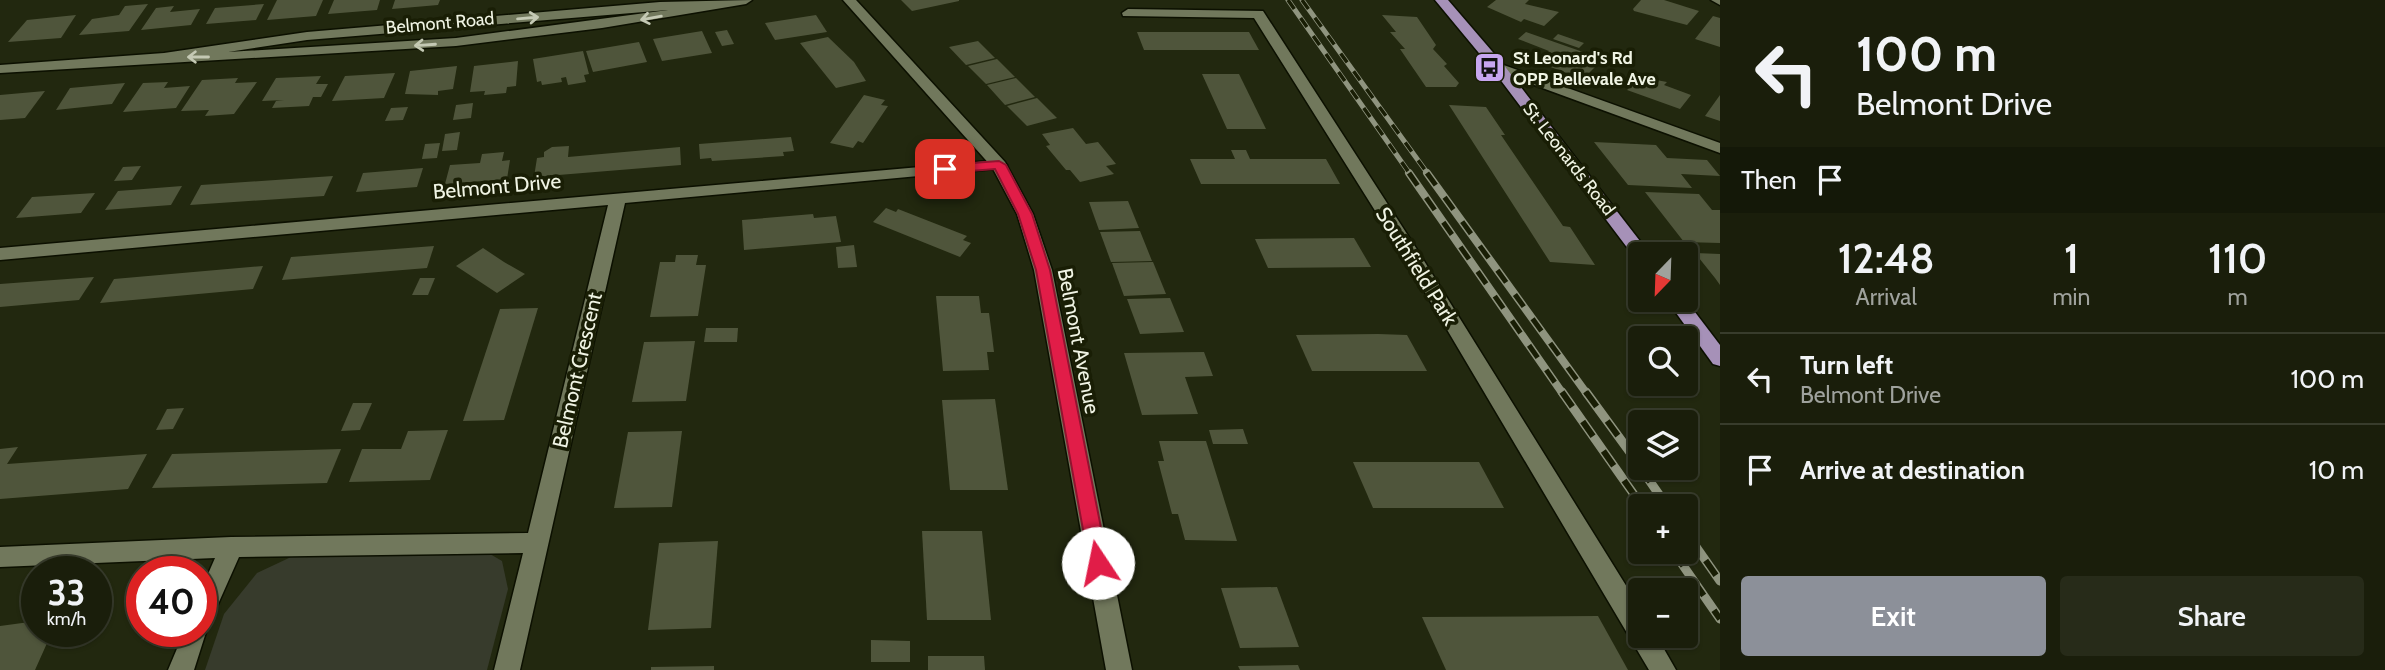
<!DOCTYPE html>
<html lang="en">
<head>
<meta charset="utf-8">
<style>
  :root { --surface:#1a1e0b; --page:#272b19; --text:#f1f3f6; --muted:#9fa29d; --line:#383c2c; --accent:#8c9099 }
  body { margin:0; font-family:Cabin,sans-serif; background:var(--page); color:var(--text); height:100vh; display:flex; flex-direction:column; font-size:26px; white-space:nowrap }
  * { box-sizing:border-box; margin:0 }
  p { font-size:23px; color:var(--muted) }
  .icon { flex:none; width:38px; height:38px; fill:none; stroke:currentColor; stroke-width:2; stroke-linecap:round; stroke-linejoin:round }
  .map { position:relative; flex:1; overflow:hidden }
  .drawer { display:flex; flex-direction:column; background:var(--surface); width:665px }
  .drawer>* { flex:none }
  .guide { background:#1a1e0b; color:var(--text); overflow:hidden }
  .needle { width:46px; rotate:203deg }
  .controls { position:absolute; left:1628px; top:242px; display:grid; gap:14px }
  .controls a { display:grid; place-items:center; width:70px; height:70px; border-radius:7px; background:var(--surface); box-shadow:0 2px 5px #0004,0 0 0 2px var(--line); font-size:35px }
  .speed { position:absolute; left:21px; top:556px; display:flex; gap:14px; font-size:35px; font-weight:700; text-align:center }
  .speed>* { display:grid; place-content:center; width:91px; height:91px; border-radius:50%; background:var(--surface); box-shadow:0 2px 5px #0004,0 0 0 2px var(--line); line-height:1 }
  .speed small { font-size:18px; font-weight:400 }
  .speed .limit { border:10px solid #d22; background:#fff; color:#111 }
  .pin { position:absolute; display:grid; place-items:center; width:60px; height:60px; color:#fff; margin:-30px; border-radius:14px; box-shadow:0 4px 10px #0006 }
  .me { position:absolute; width:77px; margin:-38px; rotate:349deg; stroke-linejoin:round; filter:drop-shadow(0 0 5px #0008) }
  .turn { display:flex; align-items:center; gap:24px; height:147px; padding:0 21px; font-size:32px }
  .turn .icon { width:91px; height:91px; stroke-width:2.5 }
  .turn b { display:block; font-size:49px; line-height:60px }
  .then { display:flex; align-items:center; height:66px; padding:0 21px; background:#0003; gap:14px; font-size:26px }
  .eta { display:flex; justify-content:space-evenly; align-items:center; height:119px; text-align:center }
  .eta b { font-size:42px; font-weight:600; line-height:49px }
  .button { display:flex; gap:14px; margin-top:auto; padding:14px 21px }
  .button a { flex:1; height:80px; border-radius:7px; background:var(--accent); color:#fff; font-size:28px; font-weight:600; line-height:80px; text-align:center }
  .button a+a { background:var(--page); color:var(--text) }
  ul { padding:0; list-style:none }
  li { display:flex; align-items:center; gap:21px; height:91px; padding:0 21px; border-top:2px solid var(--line) }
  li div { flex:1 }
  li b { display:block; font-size:26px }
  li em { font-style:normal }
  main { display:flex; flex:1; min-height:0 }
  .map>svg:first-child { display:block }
  .green { fill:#373b2c }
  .building { fill:#4f553b }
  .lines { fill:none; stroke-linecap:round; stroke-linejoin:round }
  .minor-casing { stroke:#0c1000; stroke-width:3 }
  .tertiary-casing { stroke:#0c1000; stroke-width:3 }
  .primary-casing { stroke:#0c1000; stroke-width:3 }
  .minor { fill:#71785c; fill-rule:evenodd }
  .tertiary { fill:#71785c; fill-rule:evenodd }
  .primary { fill:#a691b8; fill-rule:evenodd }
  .rail-far2-casing { stroke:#8f947f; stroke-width:5 }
  .rail-far1-casing { stroke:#8f947f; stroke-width:8 }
  .rail-casing { stroke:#8f947f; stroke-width:9 }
  .rail-far2 { stroke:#191e05; stroke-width:3.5; stroke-dasharray:11; stroke-linecap:butt }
  .rail-far1 { stroke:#191e05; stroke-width:5; stroke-dasharray:15; stroke-linecap:butt }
  .rail { stroke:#191e05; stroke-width:6; stroke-dasharray:18; stroke-linecap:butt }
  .oneway { stroke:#c4c9b4 }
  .route { fill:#e11d48; stroke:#92132f; stroke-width:2 }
  .labels { text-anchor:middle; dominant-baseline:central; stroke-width:7; stroke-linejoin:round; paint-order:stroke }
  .far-street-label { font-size:18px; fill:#f0f4e4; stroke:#191e05 }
  .far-poi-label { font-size:18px; font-weight:bold; fill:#f0f4e4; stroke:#191e05; text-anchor:start }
  .street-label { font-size:21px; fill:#f0f4e4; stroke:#191e05 }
</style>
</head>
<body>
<main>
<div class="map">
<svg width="1720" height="670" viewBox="0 0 1720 670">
  <rect width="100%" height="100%" fill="#22280f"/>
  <path class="green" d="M478 547 502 561 508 589 487 670H205L224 614 257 573 306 550Z"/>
  <g class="building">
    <path d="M277 0H323L316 16 267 20Z"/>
    <path d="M334 0H380L377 10 328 14Z"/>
    <path d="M395 0H440L438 5 392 9Z"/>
    <path d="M901 0H959V1L912 11Z"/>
    <path d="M1496 0H1529L1525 4 1559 12 1544 26 1524 19 1521 22 1487 7Z"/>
    <path d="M1641 0H1664L1699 11 1687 25 1634 11 1633 9Z"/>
    <path d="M148 4 129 31 79 35 92 19 119 15 125 6Z"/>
    <path d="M264 4 256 20 206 24 215 8Z"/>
    <path d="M174 6 170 12 200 9 191 25 141 30 156 8Z"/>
    <path d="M76 15 61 38 8 42 27 20Z"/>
    <path d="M816 15 827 32 775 40 765 23Z"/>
    <path d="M1382 15 1417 17 1436 45 1433 49 1447 64 1444 66 1459 83 1456 87H1426L1400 49H1405L1390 32H1396Z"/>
    <path d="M1713 16 1720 18V47L1695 39Z"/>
    <path d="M727 30 734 44 722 46 715 32Z"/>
    <path d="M702 31 712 53 662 61 653 39Z"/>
    <path d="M1137 32H1249L1259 50H1144Z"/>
    <path d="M1526 32 1603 59 1583 79 1537 62 1549 51 1518 39Z"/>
    <path d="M1558 34 1584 43 1579 48 1553 39Z"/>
    <path d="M828 37 854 62 866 81 836 88 800 43Z"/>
    <path d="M978 41 995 58 966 65 949 47Z"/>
    <path d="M639 42 647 62 593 72 586 51Z"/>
    <path d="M583 51 589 74 584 75 586 82 568 85 566 77 561 78 562 82 542 85 541 81 537 82 533 59Z"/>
    <path d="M997 59 1015 77 986 84 968 66Z"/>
    <path d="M518 61 516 86 507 87 506 93 484 95 485 91 470 92 474 66Z"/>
    <path d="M457 66 453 89 438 91V95L405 94 410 71Z"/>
    <path d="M395 73 384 98 332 101 345 76Z"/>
    <path d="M1202 74H1239L1266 129H1227Z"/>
    <path d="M321 76 316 84H328L321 97H313L309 106 272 108 276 101 284 100 262 101 276 78Z"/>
    <path d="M1640 77 1667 82 1664 85 1691 95 1680 109 1627 90Z"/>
    <path d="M238 78 235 83 257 82 234 114 205 116 209 110 181 111 202 80Z"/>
    <path d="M1016 78 1035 97 1005 105 987 85Z"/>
    <path d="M168 82 164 88 190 86 176 108 123 112 143 83Z"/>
    <path d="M125 83 112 104 56 110 70 88Z"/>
    <path d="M45 91 25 118 0 120V95Z"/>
    <path d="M864 95 885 100 881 105 888 106 863 143 858 141 853 148 830 143Z"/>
    <path d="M1720 95V121L1705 116Z"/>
    <path d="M1037 98 1057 118 1027 126 1007 106Z"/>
    <path d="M473 103 471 118 453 120 456 105Z"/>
    <path d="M1449 105 1486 107 1505 135H1501L1563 226 1570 227 1595 265 1550 262Z"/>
    <path d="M408 107 403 120 385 121 391 108Z"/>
    <path d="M1073 128 1086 144 1098 142 1116 164 1106 166 1114 174 1080 182 1070 170H1066L1046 146 1050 145 1042 134Z"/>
    <path d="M460 132 457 150 442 151 445 134Z"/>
    <path d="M791 137 794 151 783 152 784 156 712 161 711 158 700 159 699 144Z"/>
    <path d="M1594 142 1656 145 1667 158 1707 160 1720 176 1681 174 1692 188 1628 185Z"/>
    <path d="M440 143 437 158 422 159 425 144Z"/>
    <path d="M569 146 568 157 680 147 681 165 534 177 537 158 544 157V152L552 147Z"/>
    <path d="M1231 150H1246L1250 159H1326L1340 184H1201L1190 159H1235Z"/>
    <path d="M504 152 502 161 510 160 507 179 445 184 450 165 480 163 482 154Z"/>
    <path d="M141 166 132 180 114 181 123 167Z"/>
    <path d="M423 168 417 187 356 192 363 173Z"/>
    <path d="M333 176 324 196 190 205 201 185Z"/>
    <path d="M182 186 171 205 105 210 118 191Z"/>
    <path d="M1645 192 1699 194 1712 210H1720V243L1684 242Z"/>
    <path d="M95 193 81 213 16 218 32 197Z"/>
    <path d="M1128 201 1139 228 1099 230 1089 202Z"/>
    <path d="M886 208 896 212 898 209 967 236 963 240 971 243 960 257 873 222Z"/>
    <path d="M813 214 814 218 836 216 841 242 744 250 742 220Z"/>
    <path d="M1140 231 1152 261 1111 262 1100 232Z"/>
    <path d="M1354 238 1371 267 1268 268 1255 239Z"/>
    <path d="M854 245 857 267 838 268 836 247Z"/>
    <path d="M434 246 427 268 282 280 291 257Z"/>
    <path d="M483 248 504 262 525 274 497 293 456 266Z"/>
    <path d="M1695 253 1720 254V285L1715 278Z"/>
    <path d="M676 255H698L696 265H706L698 316 650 317 660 262H675Z"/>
    <path d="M1153 262 1166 294 1124 296 1112 263Z"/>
    <path d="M263 266 253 289 100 303 114 279Z"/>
    <path d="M94 277 79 300 0 307V284Z"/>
    <path d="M420 278H435L428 295H412Z"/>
    <path d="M936 296H979L981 313H989L991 328 994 352H987L989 370 943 371Z"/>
    <path d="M1170 298 1184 332 1140 334 1127 299Z"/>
    <path d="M538 308 504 420 463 421 500 309Z"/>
    <path d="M706 328H738L737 342H704Z"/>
    <path d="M1378 334 1407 335 1427 371H1312L1296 335Z"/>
    <path d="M695 341 686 401 632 402 644 342Z"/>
    <path d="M1204 352 1213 376 1185 377 1198 414 1142 415 1124 353Z"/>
    <path d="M995 399 1008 490H950L942 400Z"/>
    <path d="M353 403H372L360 430 341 431Z"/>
    <path d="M184 408 173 429 156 430 167 409Z"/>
    <path d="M1243 429 1248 444H1213L1209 430Z"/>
    <path d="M448 430 430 480 349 482 362 449H401L408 431Z"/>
    <path d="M682 431 672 507 614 508 628 432Z"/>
    <path d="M1159 441H1206L1237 541 1185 540 1178 514H1172L1158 461H1164Z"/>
    <path d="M18 447 7 464 147 454 128 489 0 499V449Z"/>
    <path d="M341 449 327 483 152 488 172 454Z"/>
    <path d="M1353 462H1479L1504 508H1373Z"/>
    <path d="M922 531H982L991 620H927Z"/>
    <path d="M718 541 711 628 648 630 659 543Z"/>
    <path d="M1277 587 1299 647 1240 648 1221 588Z"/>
    <path d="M1598 616 1628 670H1446L1422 617Z"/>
    <path d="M37 621V632H52L35 670H0V626Z"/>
    <path d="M871 640 910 641V662H871Z"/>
    <path d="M928 656H984L985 670H928Z"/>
    <path d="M1298 665 1300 670H1240L1238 666Z"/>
    <path d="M714 666V670H651V667Z"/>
  </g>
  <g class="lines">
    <defs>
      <g id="minor">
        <path d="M1711 0H1720V5Z"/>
        <path d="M1128 9 1263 11 1416 248 1640 608V635H1656L1676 670H1649L1401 252 1254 18 1123 16 1122 13Z"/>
        <path d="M1498 63 1720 143V153L1493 70V64Z"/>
        <path d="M999 160 1007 165 1005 168 625 203 520 670H494L523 553 239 557 207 629 194 670H168L184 632H201V590L215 558 0 567V547L231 537 528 533 608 205 0 260V248Z"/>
      </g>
      <g id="tertiary">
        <path d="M752 0 746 4 602 28 456 46 0 73V65L164 53 307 32 660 2ZM668 10 456 38 228 52 307 40Z"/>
        <path d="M843 0H856L1005 162 1033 214 1052 270 1132 670H1106L1034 270 1017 214 992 167Z"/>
      </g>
      <g id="primary">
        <path d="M1435 0H1448L1503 64 1650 254H1640V259L1635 258 1493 70Z"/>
        <path d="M1666 299H1685L1720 345V366L1713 364Z"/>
      </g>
    </defs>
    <use href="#minor" class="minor-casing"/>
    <use href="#tertiary" class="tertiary-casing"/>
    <use href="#primary" class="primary-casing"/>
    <use href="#minor" class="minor"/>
    <use href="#tertiary" class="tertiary"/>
    <use href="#primary" class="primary"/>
    <defs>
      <g id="rail-far2">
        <path d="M1288 0 1410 174"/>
        <path d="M1302 0 1428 174"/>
      </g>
      <g id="rail-far1">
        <path d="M1409 173 1563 394"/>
        <path d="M1427 173 1587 394"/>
      </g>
      <g id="rail">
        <path d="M1562 392 1642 506"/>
        <path d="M1586 392 1640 466"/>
        <path d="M1640 467 1667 506"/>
        <path d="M1685 531 1720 581"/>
        <path d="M1673 551 1720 619"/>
      </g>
    </defs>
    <use href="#rail-far2" class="rail-far2-casing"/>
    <use href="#rail-far1" class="rail-far1-casing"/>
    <use href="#rail" class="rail-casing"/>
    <use href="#rail-far2" class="rail-far2"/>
    <use href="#rail-far1" class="rail-far1"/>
    <use href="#rail" class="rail"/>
  </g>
  <defs><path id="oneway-shaft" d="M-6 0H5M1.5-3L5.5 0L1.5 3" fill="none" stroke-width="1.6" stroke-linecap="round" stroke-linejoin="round" transform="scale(1.75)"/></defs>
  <g class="oneway">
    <use href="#oneway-shaft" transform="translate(528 18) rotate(-5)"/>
    <use href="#oneway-shaft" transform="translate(651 18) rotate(170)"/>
    <use href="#oneway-shaft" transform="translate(425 45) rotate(176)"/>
    <use href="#oneway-shaft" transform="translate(198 57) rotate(180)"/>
  </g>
  <path class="route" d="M999 161 1006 165 1032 214 1050 270 1108 563 1105 569 1098 572 1092 569 1089 563 1036 270 1018 214 995 169 945 173 938 169 945 165Z"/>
  <defs>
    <symbol id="bus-square" viewBox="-11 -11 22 22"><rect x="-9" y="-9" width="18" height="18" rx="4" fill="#c7a6ef" stroke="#191e05"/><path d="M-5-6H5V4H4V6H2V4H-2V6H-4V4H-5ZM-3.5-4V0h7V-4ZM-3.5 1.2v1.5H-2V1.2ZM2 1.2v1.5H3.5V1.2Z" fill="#111"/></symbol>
  </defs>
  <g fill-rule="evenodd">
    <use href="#bus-square" x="1472" y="50" width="35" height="35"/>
  </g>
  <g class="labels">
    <g class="far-street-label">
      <text transform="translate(440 23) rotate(-5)">Belmont Road</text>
      <text transform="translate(1569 159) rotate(52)">St. Leonards Road</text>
    </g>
    <g class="far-poi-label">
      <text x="1513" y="58">St Leonard's Rd<tspan x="1513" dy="21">OPP Bellevale Ave</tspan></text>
    </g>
    <g class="street-label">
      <text transform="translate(497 186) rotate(-5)">Belmont Drive</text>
      <text transform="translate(1417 266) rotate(58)">Southfield Park</text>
      <text transform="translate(1079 341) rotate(79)">Belmont Avenue</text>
      <text transform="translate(577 370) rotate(-77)">Belmont Crescent</text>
    </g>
  </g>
</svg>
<div class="controls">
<a><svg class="needle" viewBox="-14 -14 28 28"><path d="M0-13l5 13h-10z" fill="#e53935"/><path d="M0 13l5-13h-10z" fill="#9fa29d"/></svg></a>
<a><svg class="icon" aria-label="search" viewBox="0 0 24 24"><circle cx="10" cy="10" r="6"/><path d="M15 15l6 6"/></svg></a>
<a><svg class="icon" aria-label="layers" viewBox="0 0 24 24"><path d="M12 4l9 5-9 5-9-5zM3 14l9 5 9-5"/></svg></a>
<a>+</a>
<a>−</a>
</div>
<div class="speed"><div>33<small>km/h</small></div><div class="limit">40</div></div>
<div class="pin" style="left:945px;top:169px;background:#d93025"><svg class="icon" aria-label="arrive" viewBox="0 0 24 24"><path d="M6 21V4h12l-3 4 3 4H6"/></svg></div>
<svg class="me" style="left:1098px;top:563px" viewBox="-20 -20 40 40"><circle r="19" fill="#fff"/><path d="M0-13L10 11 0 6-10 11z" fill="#e11d48"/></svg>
</div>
<section class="drawer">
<div class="guide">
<div class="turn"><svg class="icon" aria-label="left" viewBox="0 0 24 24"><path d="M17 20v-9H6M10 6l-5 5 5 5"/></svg><div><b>100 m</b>Belmont Drive</div></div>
<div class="then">Then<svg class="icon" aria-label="arrive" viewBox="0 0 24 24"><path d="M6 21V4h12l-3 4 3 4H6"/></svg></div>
</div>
<div class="eta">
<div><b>12:48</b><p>Arrival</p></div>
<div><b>1</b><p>min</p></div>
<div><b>110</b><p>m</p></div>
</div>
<ul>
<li><svg class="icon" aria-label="left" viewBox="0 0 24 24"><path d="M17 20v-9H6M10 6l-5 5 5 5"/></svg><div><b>Turn left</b><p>Belmont Drive</p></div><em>100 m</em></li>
<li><svg class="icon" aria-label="arrive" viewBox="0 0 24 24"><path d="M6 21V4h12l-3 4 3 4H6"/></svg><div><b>Arrive at destination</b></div><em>10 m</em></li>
</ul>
<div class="button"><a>Exit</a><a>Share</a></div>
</section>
</main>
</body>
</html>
